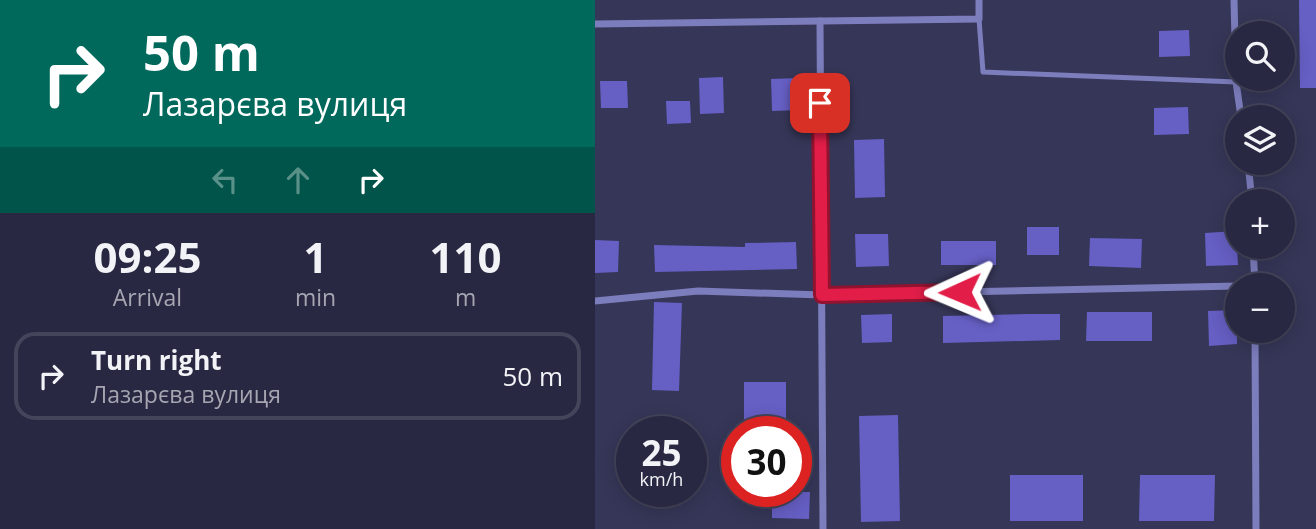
<!DOCTYPE html>
<html lang="en">
<head>
<meta charset="utf-8">
<style>
  :root { --surface:#282842; --page:#303049; --text:#f1f3f6; --muted:#a5a6b2; --line:#44445b }
  body { margin:0; font-family:"Open Sans",sans-serif; background:var(--page); color:var(--text); height:100vh; display:flex; flex-direction:column; font-size:26px; white-space:nowrap }
  * { box-sizing:border-box; margin:0 }
  p { font-size:23px; color:var(--muted) }
  .icon { flex:none; width:38px; height:38px; fill:none; stroke:currentColor; stroke-width:2; stroke-linecap:round; stroke-linejoin:round }
  .map { position:relative; flex:1; overflow:hidden }
  .details { display:flex; flex-direction:column; background:var(--surface); width:595px }
  .details>* { flex:none }
  .top-card { background:#00695c; color:#fff; overflow:hidden }
  .buttons { position:absolute; left:630px; top:21px; display:grid; gap:14px }
  .buttons a { display:grid; place-items:center; width:70px; height:70px; border-radius:50%; background:var(--surface); box-shadow:0 4px 18px #0003,0 0 0 2px var(--line); font-size:35px }
  .speed { position:absolute; left:21px; top:416px; display:flex; gap:14px; font-size:35px; font-weight:700; text-align:center }
  .speed>* { display:grid; place-content:center; width:91px; height:91px; border-radius:50%; background:var(--surface); box-shadow:0 4px 18px #0003,0 0 0 2px var(--line); line-height:1 }
  .speed small { font-size:18px; font-weight:400 }
  .speed .limit { border:10px solid #d22; background:#fff; color:#111 }
  .pin { position:absolute; display:grid; place-items:center; width:60px; height:60px; color:#fff; margin:-30px; border-radius:14px; box-shadow:0 4px 10px #0006 }
  .me { position:absolute; width:77px; margin:-38px; rotate:269deg; stroke-linejoin:round; filter:drop-shadow(0 0 5px #0008) }
  .turn { display:flex; align-items:center; gap:24px; height:147px; padding:0 28px; font-size:32px }
  .turn .icon { width:91px; height:91px; stroke-width:2.5 }
  .turn b { display:block; font-size:49px; line-height:60px }
  .lanes { display:flex; align-items:center; height:66px; padding:0 28px; background:#0003; justify-content:center; gap:35px; direction:ltr }
  .lanes .off { opacity:.35 }
  .eta { display:flex; justify-content:space-evenly; align-items:center; height:119px; text-align:center }
  .eta b { font-size:42px; font-weight:700; line-height:49px }
  ul { padding:0; list-style:none }
  li { display:flex; align-items:center; gap:21px; height:88px; margin:0 14px 10px; padding:0 14px; border:4px solid var(--line); border-radius:21px }
  li div { flex:1 }
  li b { display:block; font-size:26px }
  li em { font-style:normal }
  main { display:flex; flex:1; min-height:0 }
  .map>svg:first-child { display:block }
  .building { fill:#665fc4 }
  .lines { fill:none; stroke-linecap:round; stroke-linejoin:round }
  .service { stroke:#7c7dbc; stroke-width:5 }
  .minor { stroke:#7c7dbc; stroke-width:7 }
  .route-casing { stroke:#92132f; stroke-width:18 }
  .route { stroke:#e11d48; stroke-width:12 }
</style>
</head>
<body>
<main>
<section class="details">
<div class="top-card">
<div class="turn"><svg class="icon" aria-label="right" viewBox="0 0 24 24"><path d="M7 20v-9h11M14 6l5 5-5 5"/></svg><div><b>50 m</b>Лазарєва вулиця</div></div>
<div class="lanes"><svg class="icon off" aria-label="left" viewBox="0 0 24 24"><path d="M17 20v-9H6M10 6l-5 5 5 5"/></svg><svg class="icon off" aria-label="ahead" viewBox="0 0 24 24"><path d="M12 20V5M6 11l6-6 6 6"/></svg><svg class="icon" aria-label="right" viewBox="0 0 24 24"><path d="M7 20v-9h11M14 6l5 5-5 5"/></svg></div>
</div>
<div class="eta">
<div><b>09:25</b><p>Arrival</p></div>
<div><b>1</b><p>min</p></div>
<div><b>110</b><p>m</p></div>
</div>
<ul>
<li><svg class="icon" aria-label="right" viewBox="0 0 24 24"><path d="M7 20v-9h11M14 6l5 5-5 5"/></svg><div><b>Turn right</b><p>Лазарєва вулиця</p></div><em>50 m</em></li>
</ul>
</section>
<div class="map">
<svg width="721" height="529" viewBox="0 0 721 529">
  <rect width="100%" height="100%" fill="#363658"/>
  <g class="building">
    <path d="M704 0H721V88H705Z"/>
    <path d="M594 30 595 56 564 57V31Z"/>
    <path d="M128 77 129 113 105 114 104 78Z"/>
    <path d="M204 78 205 110 177 111 176 79Z"/>
    <path d="M5 81H32L33 108H6Z"/>
    <path d="M71 101H95L96 123 72 124Z"/>
    <path d="M593 107 594 134 559 135V108Z"/>
    <path d="M289 139 290 197 260 198 259 140Z"/>
    <rect x="432" y="227" width="32" height="28"/>
    <path d="M641 231 643 265 611 266 610 233Z"/>
    <path d="M260 234H293L294 266 261 267Z"/>
    <path d="M495 238 547 239 546 268 494 266Z"/>
    <path d="M0 240 24 241 23 272 0 273Z"/>
    <rect x="346" y="241" width="55" height="24"/>
    <path d="M201 242 202 269 60 272 59 245 150 247V243Z"/>
    <path d="M59 302 87 303 84 391 57 390Z"/>
    <path d="M642 310V344L614 346 613 311Z"/>
    <path d="M492 312H557V341H491Z"/>
    <path d="M297 314V342L267 343 266 315Z"/>
    <path d="M433 314H465V340L348 343V316Z"/>
    <path d="M149 382H191V418L149 419Z"/>
    <path d="M303 415 305 521 266 522 264 416Z"/>
    <rect x="415" y="475" width="73" height="46"/>
    <path d="M545 475H620L619 521H544Z"/>
    <path d="M177 492H215L214 519 177 518Z"/>
  </g>
  <g class="lines">
    <path class="service" d="M384 19 388 72 641 82"/>
    <g class="minor">
      <path d="M639 0 641 82 646 117"/>
      <path d="M225 21 228 529"/>
      <path d="M0 24 384 19V0"/>
      <path d="M653 163 657 201"/>
      <path d="M658 247 660 285"/>
      <path d="M0 301 103 291 227 295 642 286"/>
      <path d="M660 331 661 529"/>
    </g>
  </g>
  <g class="lines">
    <defs>
      <path id="route" d="M225 103 227 295 365 292"/>
    </defs>
    <use href="#route" class="route-casing"/>
    <use href="#route" class="route"/>
  </g>
</svg>
<div class="buttons">
<a><svg class="icon" aria-label="search" viewBox="0 0 24 24"><circle cx="10" cy="10" r="6"/><path d="M15 15l6 6"/></svg></a>
<a><svg class="icon" aria-label="layers" viewBox="0 0 24 24"><path d="M12 4l9 5-9 5-9-5zM3 14l9 5 9-5"/></svg></a>
<a>+</a>
<a>−</a>
</div>
<div class="speed"><div>25<small>km/h</small></div><div class="limit">30</div></div>
<div class="pin" style="left:225px;top:103px;background:#d93025"><svg class="icon" aria-label="arrive" viewBox="0 0 24 24"><path d="M6 21V4h12l-3 4 3 4H6"/></svg></div>
<svg class="me" style="left:365px;top:292px" viewBox="-20 -20 40 40"><path d="M0-17L14 15 0 8-14 15z" fill="#e11d48" stroke="#fff" stroke-width="4"/></svg>
</div>
</main>
</body>
</html>
